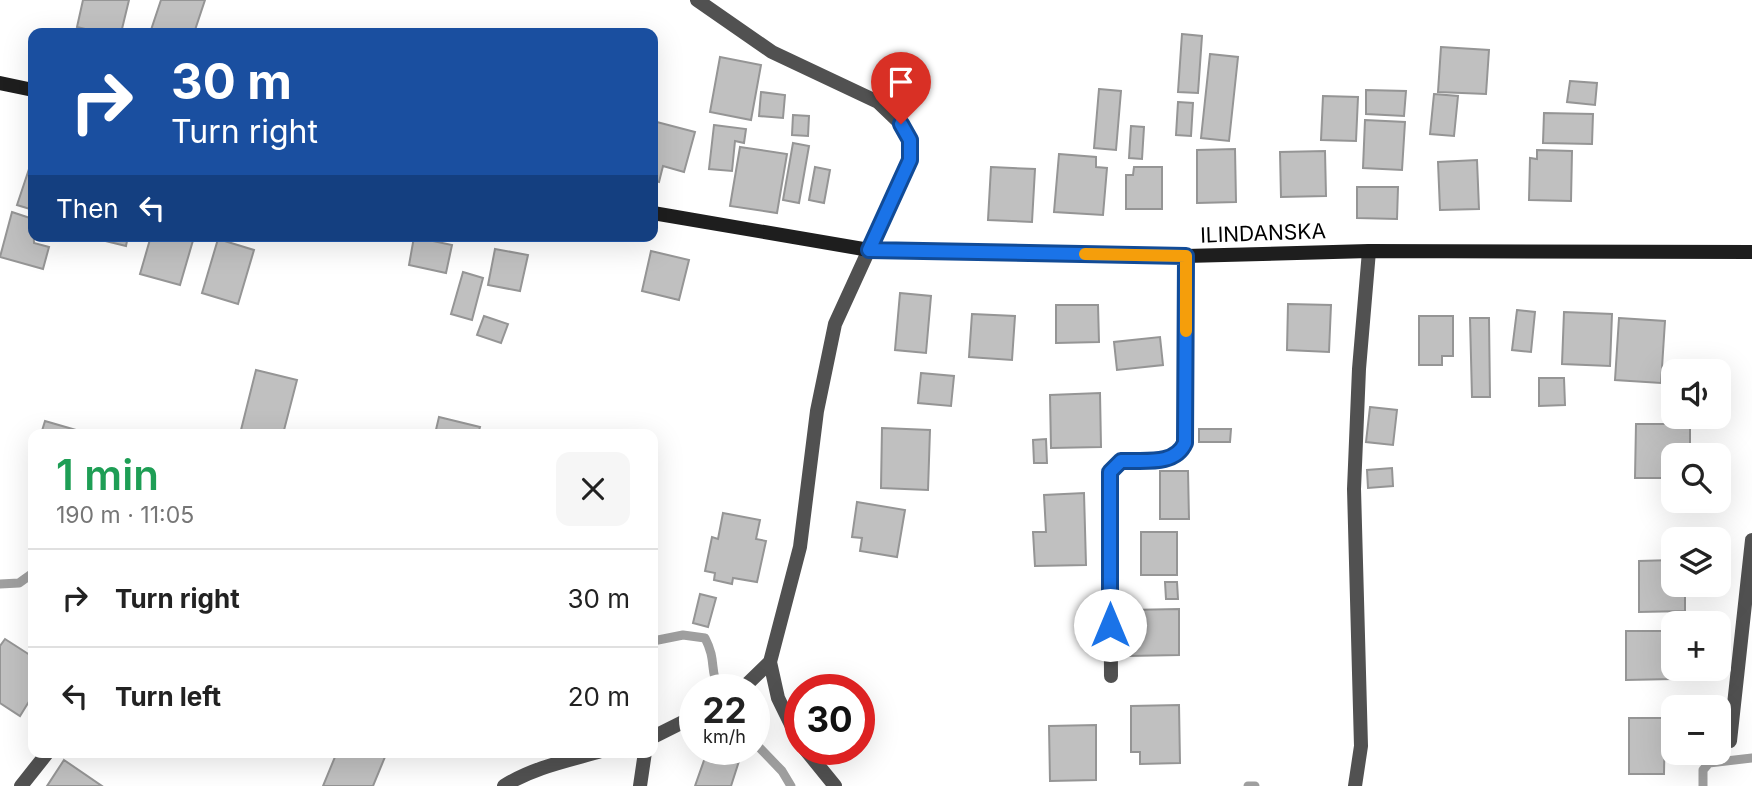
<!DOCTYPE html>
<html lang="en">
<head>
<meta charset="utf-8">
<style>
  :root { --surface:#fff; --page:#f6f6f6; --text:#222; --muted:#767676; --line:#e0e0e0 }
  body { margin:0; font-family:Inter,sans-serif; background:var(--page); color:var(--text); height:100vh; display:flex; flex-direction:column; font-size:26px; white-space:nowrap }
  * { box-sizing:border-box; margin:0 }
  p { font-size:23px; color:var(--muted) }
  .icon { flex:none; width:38px; height:38px; fill:none; stroke:currentColor; stroke-width:2; stroke-linecap:round; stroke-linejoin:round }
  .map { position:relative; flex:1; overflow:hidden }
  .details { position:absolute; left:28px; top:429px; width:630px; height:329px; display:flex; flex-direction:column; background:var(--surface); border-radius:14px; box-shadow:0 7px 28px #0002 }
  .details>* { flex:none }
  .hud { position:absolute; left:28px; top:28px; width:630px; height:214px; border-radius:14px; box-shadow:0 7px 28px #0002; background:#1a4fa0; color:#fff; overflow:hidden }
  .fabs { position:absolute; left:1661px; top:359px; display:grid; gap:14px }
  .fabs a { display:grid; place-items:center; width:70px; height:70px; border-radius:14px; background:var(--surface); box-shadow:0 7px 28px #0002; font-size:35px }
  .speed { position:absolute; left:679px; top:674px; display:flex; gap:14px; font-size:35px; font-weight:700; text-align:center }
  .speed>* { display:grid; place-content:center; width:91px; height:91px; border-radius:50%; background:var(--surface); box-shadow:0 7px 28px #0002; line-height:1 }
  .speed small { font-size:18px; font-weight:400 }
  .speed .limit { border:10px solid #d22; background:#fff; color:#111 }
  .pin { position:absolute; display:grid; place-items:center; width:60px; height:60px; color:#fff; margin:-72px -30px; border-radius:50% 50% 50% 0; rotate:-45deg; box-shadow:0 0 7px #0007 }
  .pin .icon { rotate:45deg }
  .me { position:absolute; width:77px; margin:-38px; rotate:0deg; stroke-linejoin:round; filter:drop-shadow(0 0 5px #0008) }
  .turn { display:flex; align-items:center; gap:24px; height:147px; padding:0 28px; font-size:32px }
  .turn .icon { width:91px; height:91px; stroke-width:2.5 }
  .turn b { display:block; font-size:49px; line-height:60px }
  .then { display:flex; align-items:center; height:66px; padding:0 28px; background:#0003; gap:14px; font-size:26px }
  .round { display:grid; place-items:center; flex:none; width:74px; height:74px; border-radius:14px; background:var(--page) }
  .overview { display:flex; align-items:center; justify-content:space-between; height:119px; padding:0 28px }
  h1 { font-size:42px; font-weight:600; line-height:52px; color:#1e9e55 }
  ul { padding:0; list-style:none }
  li { display:flex; align-items:center; gap:21px; height:98px; padding:0 28px; border-top:2px solid var(--line) }
  li div { flex:1 }
  li b { display:block; font-size:26px }
  li em { font-style:normal }
  .map>svg:first-child { display:block }
  .lines { fill:none; stroke-linecap:round; stroke-linejoin:round }
  .stream { stroke:#9f9f9f; stroke-width:9 }
  .building { fill:#c0c0c0; stroke:#959595; stroke-width:2 }
  .street { stroke:#515151; stroke-width:14 }
  .secondary { stroke:#1e1e1e; stroke-width:14 }
  .route-casing { stroke:#114b97; stroke-width:18 }
  .route { stroke:#1a73e8; stroke-width:12 }
  .slow { stroke:#f59e0b; stroke-width:12 }
  .labels { text-anchor:middle; dominant-baseline:central; stroke-width:6; stroke-linejoin:round; paint-order:stroke }
  .street-label { font-size:21px; fill:#000; stroke:#fff }
</style>
</head>
<body>
<div class="map">
<svg width="1752" height="786" viewBox="0 0 1752 786">
  <rect width="100%" height="100%" fill="#fff"/>
  <g class="lines">
    <g class="stream">
      <path d="M0 584 19 583 33 573"/>
      <path d="M653 641 683 635 705 638C717 661 709 669 719 690"/>
      <path d="M754 742 782 771 791 786"/>
      <path d="M1248 786H1255"/>
      <path d="M1703 786V770L1709 763 1752 758"/>
    </g>
  </g>
  <g class="building">
    <path d="M83 0H129L121 33H101L77 27Z"/>
    <path d="M161 0H205L194 33H150Z"/>
    <path d="M1182 34 1202 36 1198 93 1178 92Z"/>
    <path d="M1441 47 1489 50 1486 94 1438 92Z"/>
    <path d="M1210 54 1238 57 1229 141 1201 138Z"/>
    <path d="M720 57 761 65 751 120 710 112Z"/>
    <path d="M1570 81 1597 83 1595 105 1567 102Z"/>
    <path d="M1099 89 1121 91 1116 150 1094 148Z"/>
    <path d="M1366 90 1406 91 1404 116 1366 114Z"/>
    <path d="M761 92 785 95 783 118 759 116Z"/>
    <path d="M1434 94 1458 96 1454 136 1430 134Z"/>
    <path d="M1323 96 1358 97 1356 141 1321 140Z"/>
    <path d="M1178 102 1193 103 1191 136 1176 135Z"/>
    <path d="M1544 113 1593 114 1592 144 1543 143Z"/>
    <path d="M793 115 809 116 808 136 792 135Z"/>
    <path d="M1365 120 1405 122 1402 170 1363 168Z"/>
    <path d="M653 121 695 132 684 172 663 166 659 182 653 180Z"/>
    <path d="M714 125 746 129 744 143 735 141 732 171 709 169Z"/>
    <path d="M1131 126 1144 127 1142 159 1129 158Z"/>
    <path d="M793 143 809 146 799 203 783 200Z"/>
    <path d="M740 147 787 154 777 213 730 206Z"/>
    <path d="M1235 149 1236 202 1197 203V150Z"/>
    <path d="M1537 150 1572 151 1571 201 1529 200 1530 158 1537 159Z"/>
    <path d="M1325 151 1326 196 1281 197 1280 152Z"/>
    <path d="M1059 154 1096 157V167L1107 168 1103 215 1054 212Z"/>
    <path d="M33 157V210L17 205Z"/>
    <path d="M1477 160 1479 209 1440 210 1438 162Z"/>
    <path d="M815 167 830 170 824 203 809 200Z"/>
    <path d="M991 167 1035 169 1032 222 988 220Z"/>
    <path d="M1134 167H1162V209H1126V175H1133Z"/>
    <path d="M1357 187H1398L1397 219 1357 218Z"/>
    <path d="M12 212 33 219 34 243 49 247 43 269 0 257Z"/>
    <path d="M85 236H128L126 246Z"/>
    <path d="M151 236 194 237 180 285 140 274Z"/>
    <path d="M414 237 452 245 446 273 409 265Z"/>
    <path d="M218 239 254 250 238 304 202 293Z"/>
    <path d="M495 249 528 255 520 291 488 285Z"/>
    <path d="M651 251 689 260 679 300 642 291Z"/>
    <path d="M463 272 483 278 472 320 451 314Z"/>
    <path d="M900 293 931 296 926 353 895 350Z"/>
    <path d="M1288 304 1331 305 1329 352 1287 350Z"/>
    <path d="M1056 305H1098L1099 342 1056 343Z"/>
    <path d="M1517 310 1535 312 1531 352 1512 350Z"/>
    <path d="M1564 312 1612 314 1610 366 1562 364Z"/>
    <path d="M972 314 1015 316 1012 360 969 357Z"/>
    <path d="M484 316 508 324 501 343 477 335Z"/>
    <path d="M1419 316H1453V356H1442V365H1419Z"/>
    <path d="M1470 318H1489L1490 397H1472Z"/>
    <path d="M1619 318 1665 321 1661 383 1615 380Z"/>
    <path d="M1160 337 1163 365 1117 370 1114 342Z"/>
    <path d="M256 370 297 380 283 434H240Z"/>
    <path d="M921 373 954 376 951 406 918 403Z"/>
    <path d="M1539 378H1564L1565 405 1539 406Z"/>
    <path d="M1100 393 1101 447 1051 448 1050 395Z"/>
    <path d="M1370 407 1397 410 1393 445 1366 442Z"/>
    <path d="M439 417 480 427 478 434H435Z"/>
    <path d="M45 421 76 430 75 434H41Z"/>
    <path d="M1636 424H1690V455H1673V478H1635Z"/>
    <path d="M882 428 930 430 928 490 881 488Z"/>
    <path d="M1199 429H1231L1230 442H1199Z"/>
    <path d="M1046 439 1047 463H1034L1033 440Z"/>
    <path d="M1392 468 1393 486 1368 488 1367 470Z"/>
    <path d="M1160 471H1188L1189 519H1160Z"/>
    <path d="M1084 493 1086 565 1035 566 1033 532H1046L1044 495Z"/>
    <path d="M857 502 905 510 897 557 860 551 862 538 852 537Z"/>
    <path d="M723 513 760 520 756 539 766 541 757 582 733 578 732 584 714 580 715 573 705 571 712 537 718 539Z"/>
    <rect x="1141" y="532" width="36" height="43"/>
    <path d="M1673 560V584H1685V611L1639 612V561Z"/>
    <path d="M1165 582H1177L1178 599H1166Z"/>
    <path d="M700 594 716 598 708 627 693 623Z"/>
    <path d="M1179 609V655L1128 656V610Z"/>
    <path d="M1626 631H1672L1673 679 1626 680Z"/>
    <path d="M5 639 33 657V695L20 716 0 703V646Z"/>
    <path d="M1179 705 1180 763 1140 764V752H1131V706Z"/>
    <path d="M1629 718H1665L1664 774H1629Z"/>
    <path d="M1096 725V780L1050 781 1049 726Z"/>
    <path d="M708 749 740 758 731 786H695Z"/>
    <path d="M337 752H387L373 786H323Z"/>
    <path d="M64 760 102 786H47Z"/>
  </g>
  <g class="lines">
    <g class="street">
      <path d="M697 0 772 52 878 102 901 124 910 140V160L835 324 817 411 800 547 770 662 778 698 800 743"/>
      <path d="M1111 676 1110 472 1121 461C1143 460 1176 466 1185 443L1186 256"/>
      <path d="M741 690 770 662"/>
      <path d="M653 737 695 716"/>
      <path d="M1730 741 1752 540"/>
      <path d="M805 749 835 786"/>
      <path d="M21 786 48 752"/>
      <path d="M504 786C532 768 566 761 598 752"/>
      <path d="M640 786 645 752"/>
      <path d="M1355 786 1361 746 1354 489 1359 369 1369 251"/>
    </g>
    <g class="secondary">
      <path d="M0 83 33 90"/>
      <path d="M653 213 869 250 1186 256 1369 251 1752 252"/>
    </g>
  </g>
  <g class="lines">
    <defs>
      <path id="route" d="M901 124 910 140V160L869 250 1186 256 1185 443C1175 466 1144 460 1121 461L1110 472V625"/>
    </defs>
    <use href="#route" class="route-casing"/>
    <use href="#route" class="route"/>
    <path class="slow" d="M1085 254 1186 256V331"/>
  </g>
  <g class="labels">
    <g class="street-label">
      <text transform="translate(1263 233) rotate(-2)">ILINDANSKA</text>
    </g>
  </g>
</svg>
<div class="fabs">
<a><svg class="icon" aria-label="sound" viewBox="0 0 24 24"><path d="M4 9h4l5-4v14l-5-4H4zM17 9q2 3 0 6"/></svg></a>
<a><svg class="icon" aria-label="search" viewBox="0 0 24 24"><circle cx="10" cy="10" r="6"/><path d="M15 15l6 6"/></svg></a>
<a><svg class="icon" aria-label="layers" viewBox="0 0 24 24"><path d="M12 4l9 5-9 5-9-5zM3 14l9 5 9-5"/></svg></a>
<a>+</a>
<a>−</a>
</div>
<div class="speed"><div>22<small>km/h</small></div><div class="limit">30</div></div>
<div class="pin" style="left:901px;top:124px;background:#d93025"><svg class="icon" aria-label="arrive" viewBox="0 0 24 24"><path d="M6 21V4h12l-3 4 3 4H6"/></svg></div>
<svg class="me" style="left:1110px;top:625px" viewBox="-20 -20 40 40"><circle r="19" fill="#fff"/><path d="M0-13L10 11 0 6-10 11z" fill="#1a73e8"/></svg>
<div class="hud">
<div class="turn"><svg class="icon" aria-label="right" viewBox="0 0 24 24"><path d="M7 20v-9h11M14 6l5 5-5 5"/></svg><div><b>30 m</b>Turn right</div></div>
<div class="then">Then<svg class="icon" aria-label="left" viewBox="0 0 24 24"><path d="M17 20v-9H6M10 6l-5 5 5 5"/></svg></div>
</div>
<section class="details">
<div class="overview"><div><h1>1 min</h1><p>190 m · 11:05</p></div><a class="round"><svg class="icon" aria-label="close" viewBox="0 0 24 24"><path d="M6 6l12 12M18 6L6 18"/></svg></a></div>
<ul>
<li><svg class="icon" aria-label="right" viewBox="0 0 24 24"><path d="M7 20v-9h11M14 6l5 5-5 5"/></svg><div><b>Turn right</b></div><em>30 m</em></li>
<li><svg class="icon" aria-label="left" viewBox="0 0 24 24"><path d="M17 20v-9H6M10 6l-5 5 5 5"/></svg><div><b>Turn left</b></div><em>20 m</em></li>
</ul>
</section>
</div>
</body>
</html>
